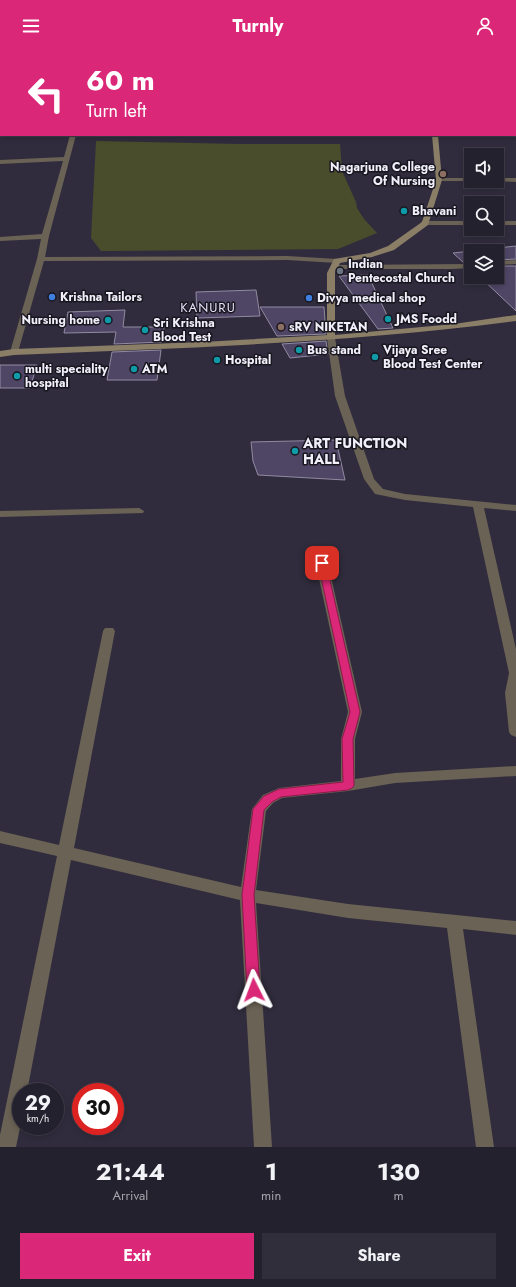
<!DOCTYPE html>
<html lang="en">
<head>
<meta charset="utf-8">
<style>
  :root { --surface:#24212e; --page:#302e3a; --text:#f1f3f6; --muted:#a3a3aa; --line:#413e4a; --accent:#db2777 }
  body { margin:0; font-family:Jost,sans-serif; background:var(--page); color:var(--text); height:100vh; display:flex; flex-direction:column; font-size:15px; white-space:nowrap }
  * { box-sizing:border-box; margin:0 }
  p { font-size:13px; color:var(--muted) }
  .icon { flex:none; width:22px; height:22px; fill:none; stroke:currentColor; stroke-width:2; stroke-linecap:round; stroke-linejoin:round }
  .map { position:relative; height:1095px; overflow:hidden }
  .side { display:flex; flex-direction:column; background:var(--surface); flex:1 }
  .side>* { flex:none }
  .guide { position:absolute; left:0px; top:0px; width:516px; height:84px; box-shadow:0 2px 6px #0003,0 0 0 1px var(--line); background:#db2777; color:#fff; overflow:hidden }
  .controls { position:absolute; left:464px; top:96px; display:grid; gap:8px }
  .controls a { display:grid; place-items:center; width:40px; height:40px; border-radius:0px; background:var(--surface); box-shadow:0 2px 6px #0003,0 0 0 1px var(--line); font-size:20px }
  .speed { position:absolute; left:12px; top:1031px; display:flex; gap:8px; font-size:20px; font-weight:700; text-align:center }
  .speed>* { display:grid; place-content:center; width:52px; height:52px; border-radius:50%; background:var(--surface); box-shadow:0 2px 6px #0003,0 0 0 1px var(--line); line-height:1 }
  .speed small { font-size:10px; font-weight:400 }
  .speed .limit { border:6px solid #d22; background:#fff; color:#111 }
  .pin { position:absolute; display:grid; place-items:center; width:34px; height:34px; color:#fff; margin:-17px; border-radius:8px; box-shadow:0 2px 6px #0006 }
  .me { position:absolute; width:44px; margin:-22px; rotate:357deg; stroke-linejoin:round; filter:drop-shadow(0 0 3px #0008) }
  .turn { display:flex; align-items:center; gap:14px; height:84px; padding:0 20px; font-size:18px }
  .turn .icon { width:52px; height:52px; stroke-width:2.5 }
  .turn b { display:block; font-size:28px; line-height:34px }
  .eta { display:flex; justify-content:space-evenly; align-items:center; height:68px; text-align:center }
  .eta b { font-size:24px; font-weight:700; line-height:28px }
  .action { display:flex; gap:8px; margin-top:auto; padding:8px 20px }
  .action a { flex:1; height:46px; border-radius:0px; background:var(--accent); color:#fff; font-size:16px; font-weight:700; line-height:46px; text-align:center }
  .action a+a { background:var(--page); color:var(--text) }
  header { display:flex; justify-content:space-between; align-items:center; height:52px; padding:0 20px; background:var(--accent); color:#fff; font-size:18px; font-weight:700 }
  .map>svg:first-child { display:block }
  .green { fill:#4a4d2b }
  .building { fill:#4f4666; stroke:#918ba1 }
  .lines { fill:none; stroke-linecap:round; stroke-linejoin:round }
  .street { fill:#6a6254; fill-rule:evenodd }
  .secondary { fill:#8b7e67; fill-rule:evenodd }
  .route { fill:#db2777; stroke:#8e194d }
  .education-dot { fill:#8d6e63; stroke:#18161e; stroke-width:1.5 }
  .culture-dot { fill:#0f9aa8; stroke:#18161e; stroke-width:1.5 }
  .worship-dot { fill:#6b7280; stroke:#18161e; stroke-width:1.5 }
  .shop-dot { fill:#3f7fe0; stroke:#18161e; stroke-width:1.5 }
  .labels { text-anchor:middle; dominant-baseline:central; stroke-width:3; stroke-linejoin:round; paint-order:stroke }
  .far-poi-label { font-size:12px; font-weight:bold; fill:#f1effa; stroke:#18161e; text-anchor:start }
  .far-quarter-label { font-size:13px; letter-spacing:1px; fill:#e5dff7; stroke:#18161e }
  .poi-label { font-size:14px; font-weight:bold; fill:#f1effa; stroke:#18161e; text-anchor:start }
</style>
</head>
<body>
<header><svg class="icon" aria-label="menu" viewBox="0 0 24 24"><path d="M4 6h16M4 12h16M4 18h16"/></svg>Turnly<svg class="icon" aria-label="person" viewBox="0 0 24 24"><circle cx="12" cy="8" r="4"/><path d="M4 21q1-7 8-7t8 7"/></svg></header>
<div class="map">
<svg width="516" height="1095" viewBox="0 0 516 1095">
  <rect width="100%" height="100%" fill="#302c3d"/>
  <path class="green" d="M96 89 239 92H340L342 119 356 150 357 156 364 167 377 181 338 197 101 199 91 186Z"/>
  <g class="building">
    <path d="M516 194V207L497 208V199H471V210L464 211 453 201Z"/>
    <path d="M497 214H516V259L480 225H497Z"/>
    <path d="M368 223 393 276 378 277 339 224Z"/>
    <path d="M256 238 260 264 197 266 196 240Z"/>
    <path d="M260 255H324L326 282 277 284Z"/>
    <path d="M125 258 123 275H164L162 290 114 292 116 280 64 281 68 260Z"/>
    <path d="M326 289 328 302 290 306 282 292Z"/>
    <path d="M161 298 157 328H107L112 300Z"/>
    <path d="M0 313H37L30 336H0Z"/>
    <path d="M336 388 345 428 258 423 253 409 251 390Z"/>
  </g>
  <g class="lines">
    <g class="street">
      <rect x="515" y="41" width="1" height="4"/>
      <path d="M0 58H1L0 64Z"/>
      <path d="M70 83H76L49 184 45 205 287 204 337 207 341 209 337 211 287 208 44 209 18 300 14 303 11 302 10 300 37 207 41 187 0 189V185L42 182 63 109 0 112V108L64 105Z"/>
      <path d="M439 126H471V129H474H437V127Z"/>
      <path d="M497 126H516V130L495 129H497Z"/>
      <path d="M422 169H471V173H425L421 171Z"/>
      <rect x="497" y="169" width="19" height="4"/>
      <path d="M516 208V212L497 213V209Z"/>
      <path d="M471 212V216L452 217H335L331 215 335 213Z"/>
      <path d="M331 283 335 286 345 344 374 427 383 437 405 442 516 453V459L484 456 516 597V685L511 683 509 680 505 641 509 621 473 455 405 448 375 442 364 427 335 344 327 286Z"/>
      <path d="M139 456 144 459 143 461 0 465V459Z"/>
      <path d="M319 496 323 497 325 499 362 660 355 687V727L395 721 516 714V724L395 731 348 739 282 746 273 751 266 759 256 838 348 852 516 869V883L463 877 494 1095H476L447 876 348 866 256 851 272 1095H254L240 848 71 808 27 1040H21V1071L16 1095H0V1083L57 804 0 791V779L59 793 103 579 105 576H113L115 579 74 796 241 835 252 757 263 743 279 736 341 729V687L348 660 313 499 315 497Z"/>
    </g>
    <g class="secondary">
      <rect x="418" y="0" width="6" height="1"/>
      <path d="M432 83H438L442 128 428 173 394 198 372 205 340 211 335 221V283L454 272 516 263V269C349 291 182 296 14 303L0 305V299L14 297 203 290 327 283V221L334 207 370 201 388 194 422 170 436 128Z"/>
    </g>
  </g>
  <path class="route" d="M322 509 326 511 360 660 353 687 354 734 352 736 348 738 281 745 272 750 264 758 254 843 260 938 258 942 254 943 249 942 247 938 242 843 253 757 264 744 279 737 343 730 342 687 350 660 318 511Z"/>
  <g class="education-dot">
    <circle cx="443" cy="122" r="4"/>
    <circle cx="281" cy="275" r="4"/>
  </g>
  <g class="culture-dot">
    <circle cx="404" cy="159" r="4"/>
    <circle cx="388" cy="267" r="4"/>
    <circle cx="108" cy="268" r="4"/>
    <circle cx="145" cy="278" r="4"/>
    <circle cx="299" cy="298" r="4"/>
    <circle cx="375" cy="305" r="4"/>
    <circle cx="217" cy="308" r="4"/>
    <circle cx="134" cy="317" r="4"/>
    <circle cx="17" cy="324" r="4"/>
    <circle cx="295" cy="399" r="4"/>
  </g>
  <circle class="worship-dot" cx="340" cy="219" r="4"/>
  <g class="shop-dot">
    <circle cx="52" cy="245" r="4"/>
    <circle cx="309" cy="246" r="4"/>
  </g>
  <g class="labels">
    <g class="far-poi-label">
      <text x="435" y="115" text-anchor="end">Nagarjuna College<tspan x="435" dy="14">Of Nursing</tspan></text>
      <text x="412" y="159">Bhavani</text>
      <text x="348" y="212">Indian<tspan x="348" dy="14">Pentecostal Church</tspan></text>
      <text x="60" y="245">Krishna Tailors</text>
      <text x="317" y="246">Divya medical shop</text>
      <text x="396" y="267">JMS Foodd</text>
      <text x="100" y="268" text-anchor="end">Nursing home</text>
      <text x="153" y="271">Sri Krishna<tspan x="153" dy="14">Blood Test</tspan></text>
      <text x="289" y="275">sRV NIKETAN</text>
      <text x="307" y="298">Bus stand</text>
      <text x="383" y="298">Vijaya Sree<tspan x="383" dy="14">Blood Test Center</tspan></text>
      <text x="225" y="308">Hospital</text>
      <text x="25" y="317">multi speciality<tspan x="25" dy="14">hospital</tspan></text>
      <text x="142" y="317">ATM</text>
    </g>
    <g class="far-quarter-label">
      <text x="208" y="255">KANURU</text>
    </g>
    <g class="poi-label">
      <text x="303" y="391">ART FUNCTION<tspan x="303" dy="16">HALL</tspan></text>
    </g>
  </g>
</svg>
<div class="controls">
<a><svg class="icon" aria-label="sound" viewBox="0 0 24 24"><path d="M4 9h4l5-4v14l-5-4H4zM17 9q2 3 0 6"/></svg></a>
<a><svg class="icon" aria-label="search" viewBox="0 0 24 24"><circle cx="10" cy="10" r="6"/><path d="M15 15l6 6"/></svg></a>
<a><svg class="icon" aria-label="layers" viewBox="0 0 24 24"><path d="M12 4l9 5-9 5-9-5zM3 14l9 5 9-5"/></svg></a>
</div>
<div class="speed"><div>29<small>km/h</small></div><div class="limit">30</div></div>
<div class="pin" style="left:322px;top:511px;background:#d93025"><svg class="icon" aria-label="arrive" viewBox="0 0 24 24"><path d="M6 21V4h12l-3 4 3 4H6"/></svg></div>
<svg class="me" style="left:254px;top:938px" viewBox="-20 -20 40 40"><path d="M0-17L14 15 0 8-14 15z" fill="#db2777" stroke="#fff" stroke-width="4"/></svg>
<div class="guide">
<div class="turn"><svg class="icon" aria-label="left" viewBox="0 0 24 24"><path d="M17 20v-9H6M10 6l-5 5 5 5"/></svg><div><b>60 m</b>Turn left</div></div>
</div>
</div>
<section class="side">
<div class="eta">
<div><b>21:44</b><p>Arrival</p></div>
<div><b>1</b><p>min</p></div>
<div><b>130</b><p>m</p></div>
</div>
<div class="action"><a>Exit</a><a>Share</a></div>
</section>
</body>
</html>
